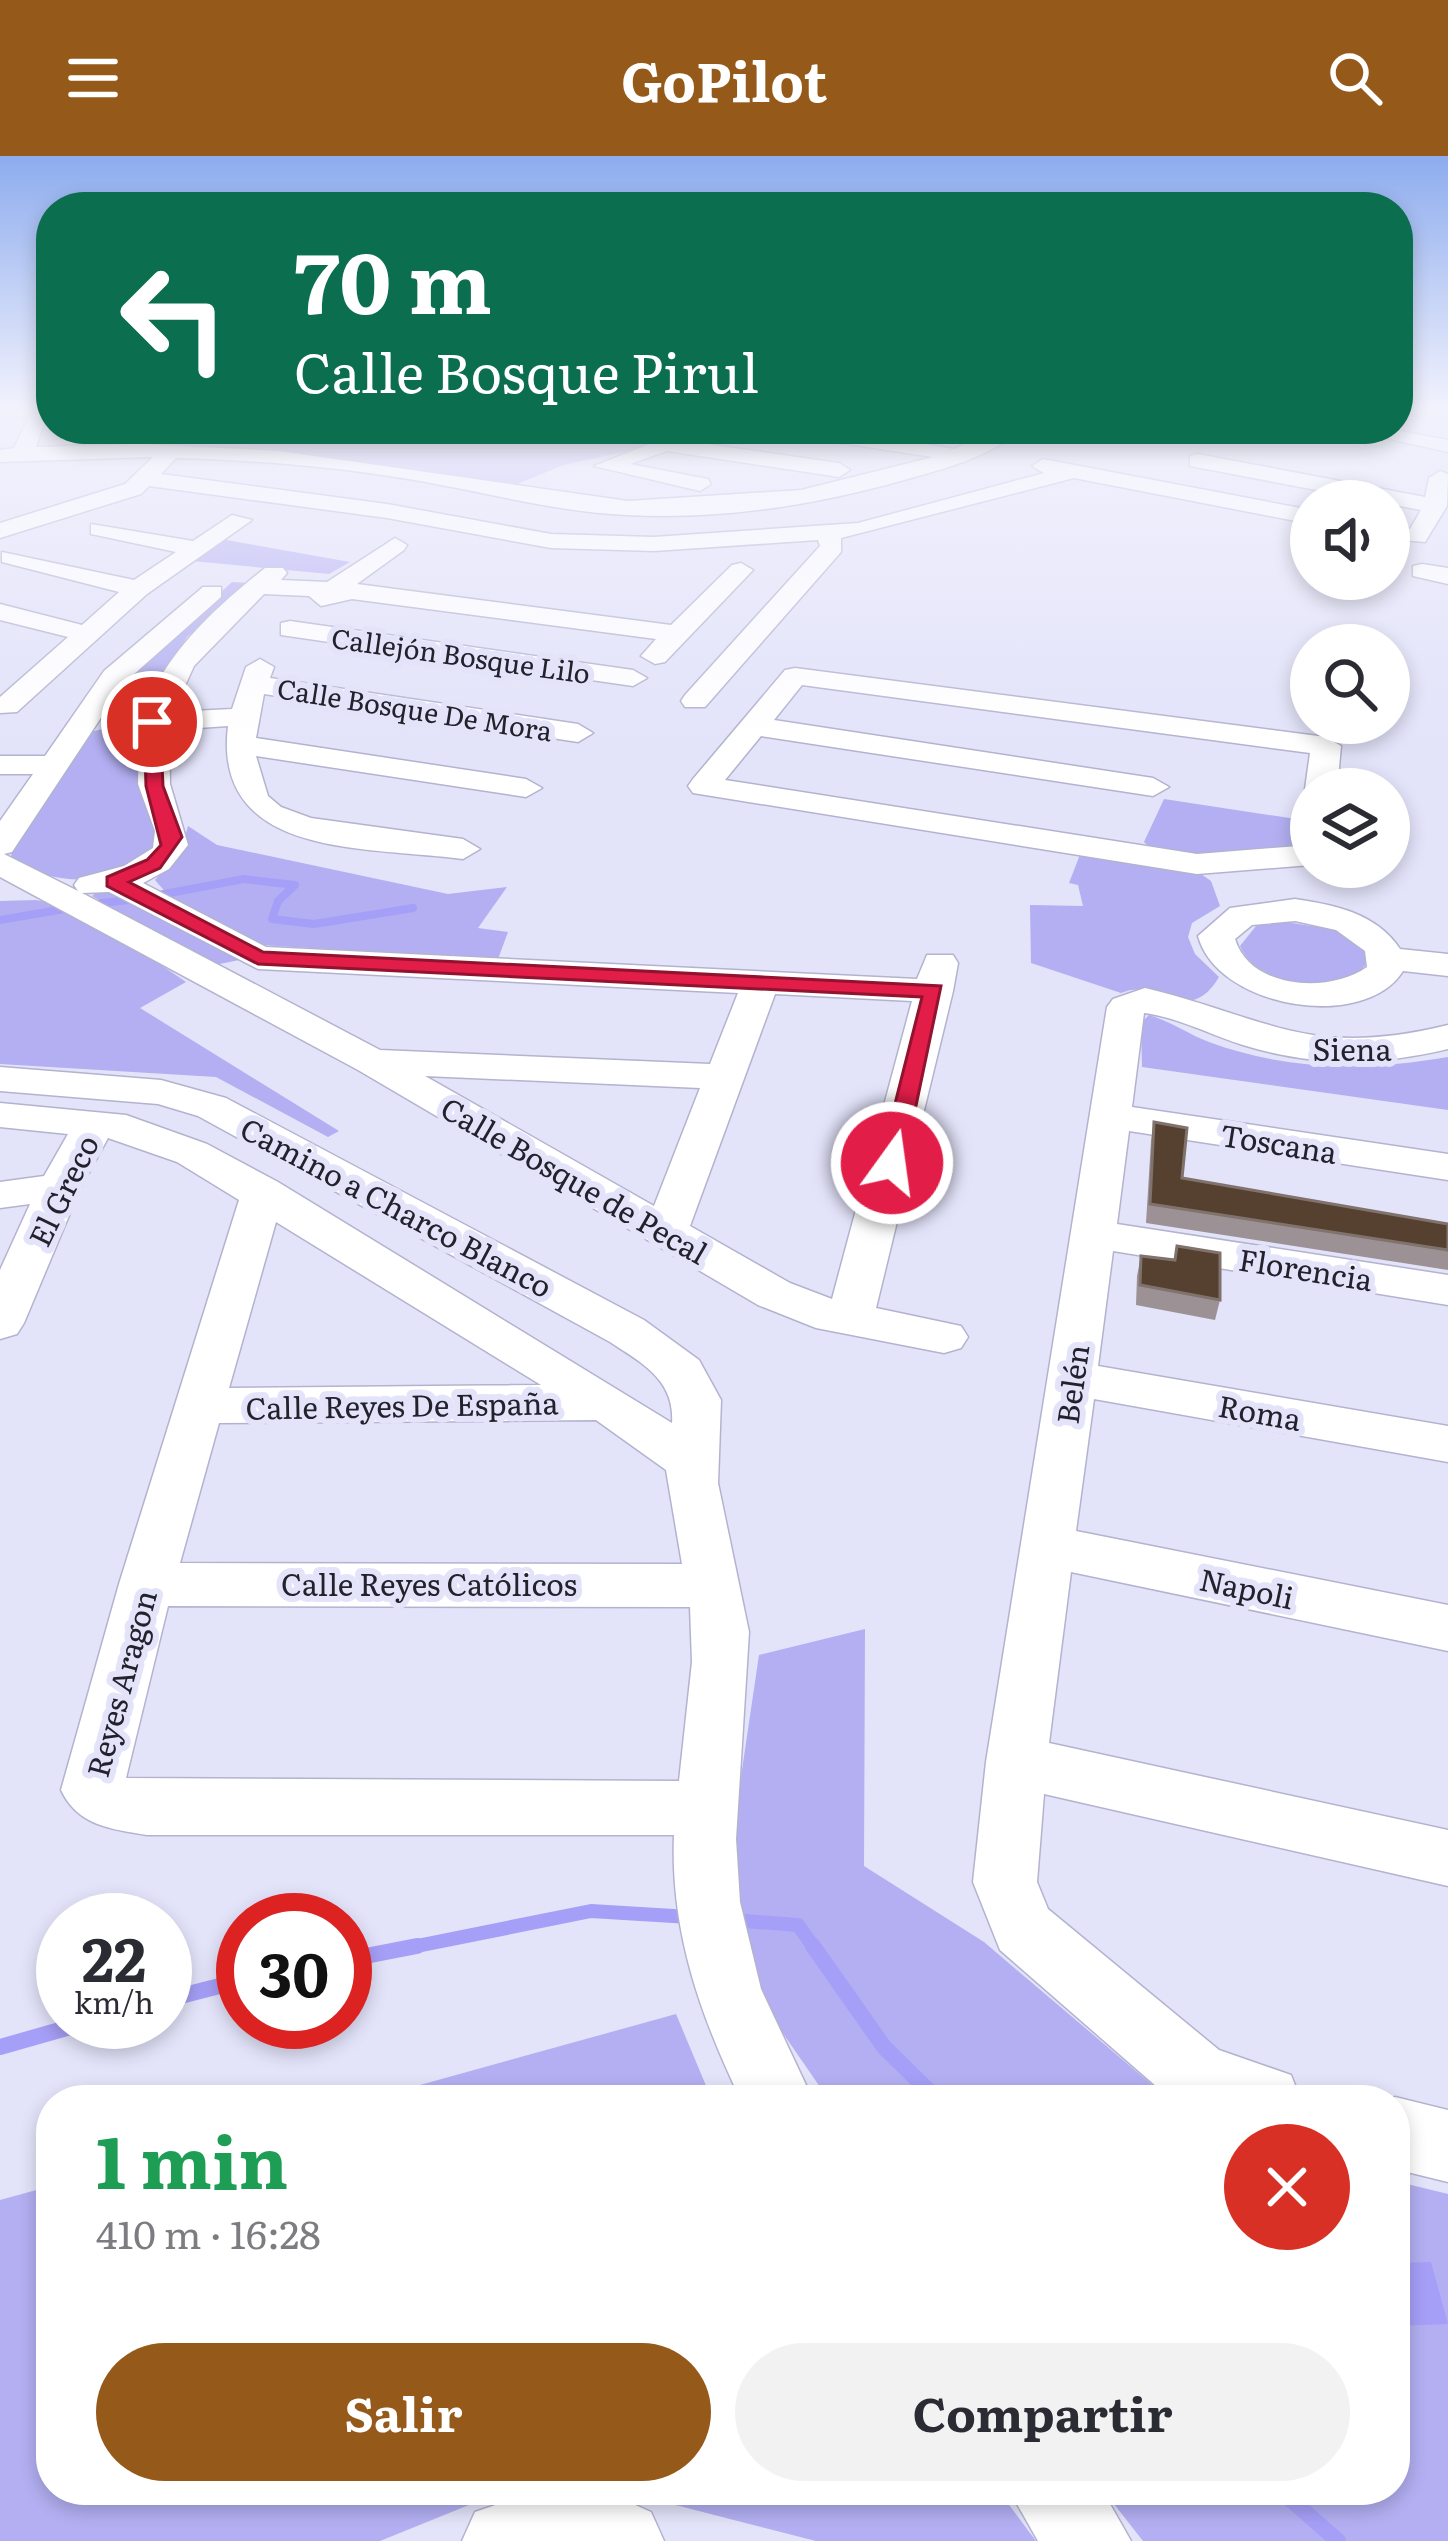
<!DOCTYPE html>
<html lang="es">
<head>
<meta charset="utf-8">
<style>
  :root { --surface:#fff; --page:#f2f2f3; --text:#2b2b33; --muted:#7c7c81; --accent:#95591a }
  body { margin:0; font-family:Literata,serif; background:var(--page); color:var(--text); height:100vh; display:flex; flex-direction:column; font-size:45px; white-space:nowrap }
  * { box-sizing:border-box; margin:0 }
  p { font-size:39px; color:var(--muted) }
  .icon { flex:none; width:66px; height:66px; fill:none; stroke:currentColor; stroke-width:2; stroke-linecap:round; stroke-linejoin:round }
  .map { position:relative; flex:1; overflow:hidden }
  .side { position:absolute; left:36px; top:1929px; width:1374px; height:420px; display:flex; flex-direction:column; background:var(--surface); border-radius:48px; box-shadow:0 6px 18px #0003 }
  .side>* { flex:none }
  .banner { position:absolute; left:36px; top:36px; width:1377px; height:252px; border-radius:48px; box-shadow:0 6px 18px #0003; background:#0b6e4f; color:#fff; overflow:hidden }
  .tools { position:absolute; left:1290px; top:324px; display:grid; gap:24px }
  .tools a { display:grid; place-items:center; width:120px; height:120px; border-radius:50%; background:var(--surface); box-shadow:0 6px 18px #0003; font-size:60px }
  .speed { position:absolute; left:36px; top:1737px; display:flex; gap:24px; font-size:60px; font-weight:700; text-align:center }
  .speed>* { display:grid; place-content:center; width:156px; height:156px; border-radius:50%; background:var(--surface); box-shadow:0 6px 18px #0003; line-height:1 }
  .speed small { font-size:30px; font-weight:400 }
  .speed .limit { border:18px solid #d22; background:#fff; color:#111 }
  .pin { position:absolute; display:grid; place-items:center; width:102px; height:102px; color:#fff; margin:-51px; border:6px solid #fff; border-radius:50%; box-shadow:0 3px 12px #0007 }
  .me { position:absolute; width:132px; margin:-66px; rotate:14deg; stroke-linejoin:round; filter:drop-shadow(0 0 9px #0008) }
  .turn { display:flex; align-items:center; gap:42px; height:252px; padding:0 60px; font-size:54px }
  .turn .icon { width:156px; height:156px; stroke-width:2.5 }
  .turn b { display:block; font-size:84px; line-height:102px }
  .round { display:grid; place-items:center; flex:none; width:126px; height:126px; border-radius:63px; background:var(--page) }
  .overview { display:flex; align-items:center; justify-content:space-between; height:204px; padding:0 60px }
  h1 { font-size:72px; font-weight:700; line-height:90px; color:#1e9e55 }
  .cta { display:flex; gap:24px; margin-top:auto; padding:24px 60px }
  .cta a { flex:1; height:138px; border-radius:72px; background:var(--accent); color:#fff; font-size:48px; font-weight:700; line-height:138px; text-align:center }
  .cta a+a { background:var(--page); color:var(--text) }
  header { display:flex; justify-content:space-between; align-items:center; height:156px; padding:0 60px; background:var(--accent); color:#fff; font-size:54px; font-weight:700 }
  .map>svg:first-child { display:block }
  .green { fill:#b3aff2 }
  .water { fill:#a69ff7 }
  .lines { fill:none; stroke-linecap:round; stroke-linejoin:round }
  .stream-far2 { stroke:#a69ff7; stroke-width:8 }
  .stream-far1 { stroke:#a69ff7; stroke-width:14 }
  .stream { stroke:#a69ff7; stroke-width:16 }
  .minor-casing { stroke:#b3b3cf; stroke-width:3 }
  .minor { fill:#fff; fill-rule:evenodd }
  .wall { fill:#9c9295 }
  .building { fill:#564130; stroke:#80726d; stroke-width:3 }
  .route { fill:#e11d48; stroke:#92132f; stroke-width:3 }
  .labels { text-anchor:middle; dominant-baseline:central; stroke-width:12; stroke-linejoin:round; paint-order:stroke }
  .far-street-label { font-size:27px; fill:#22212c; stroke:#e3e3fa }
  .street-label { font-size:30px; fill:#22212c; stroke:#e3e3fa }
</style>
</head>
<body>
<header><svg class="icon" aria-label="menu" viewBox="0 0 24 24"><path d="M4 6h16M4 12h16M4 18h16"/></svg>GoPilot<svg class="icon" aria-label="search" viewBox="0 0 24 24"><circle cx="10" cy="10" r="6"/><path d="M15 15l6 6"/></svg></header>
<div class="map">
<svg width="1448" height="2385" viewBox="0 0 1448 2385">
  <rect width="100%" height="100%" fill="#e3e3fa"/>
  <g class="green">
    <path d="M197 273H686L647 291 564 309 512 330 333 302 184 288Z"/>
    <path d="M221 383 350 406 329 418 192 405Z"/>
    <path d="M232 426 249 427 187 481 142 551 123 557 106 553 123 526Z"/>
    <path d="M118 570 139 579 163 684C124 733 62 732 10 705L14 686 89 576Z"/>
    <path d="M1164 643 1309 665 1305 690C1270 693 1166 712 1144 686Z"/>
    <path d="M188 670 217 689 448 738 507 731 478 772 508 776 498 803 260 789 168 739 155 724 181 695Z"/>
    <path d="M1081 696 1198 716 1211 725 1220 750 1192 767 1188 781 1195 798 1219 821C1188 873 1160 820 1121 837L1031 807 1030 749 1083 750 1078 729 1069 727Z"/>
    <path d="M103 731 239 800V804L210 810 92 740Z"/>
    <path d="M36 744 79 753 186 826 140 852 339 975 328 981 216 921 0 908V745Z"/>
    <path d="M1279 765 1337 774 1363 792 1367 807C1340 844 1257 831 1240 790L1256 770Z"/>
    <path d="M1149 859C1170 865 1188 878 1209 886 1287 915 1367 915 1448 901V954L1142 911 1141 867Z"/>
    <path d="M865 1473 864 1710 984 1786 1170 1944H829L749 1828 729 1702 759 1499Z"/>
    <path d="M676 1858 712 1944H366Z"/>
    <path d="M1395 2025 1448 2038V2385H1143L1103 2334H1395Z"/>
    <path d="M51 2030V2334H506L380 2385H0V2044Z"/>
    <path d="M617 2334H998L1036 2385H816Z"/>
  </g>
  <path class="water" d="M1431 2106 1448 2168 1395 2170V2107Z"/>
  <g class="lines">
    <g class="stream-far2">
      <path d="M159 739 244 723 295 729 278 745 272 763 314 768 413 752"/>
      <path d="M101 747 128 744"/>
      <path d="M0 764 70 752"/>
    </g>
    <g class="stream-far1">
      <path d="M732 1764 798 1769 815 1793"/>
      <path d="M402 1793 591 1755 690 1761"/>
    </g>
    <g class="stream">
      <path d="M813 1790 884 1891 938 1944"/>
      <path d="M345 1804 417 1790"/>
      <path d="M165 1844 243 1824"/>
      <path d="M0 1891 88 1866"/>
      <path d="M1280 2334 1338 2385"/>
    </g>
    <defs>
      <g id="minor">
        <path d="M0 250 49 252 36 291 140 288 279 295 628 345 801 334 933 301 789 279 779 273H832L954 293 995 273H1021C991 302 936 315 897 326 810 350 717 364 627 359 557 356 489 337 420 325 340 311 257 304 176 302L161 318 387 348 551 378 654 381 858 367 1044 317 1032 310 1043 303 1311 354V368L1074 322 841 382V396L705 551H685L681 545 685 539 820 390 818 384 654 395 551 392 387 362 149 330 141 338 0 382V367L125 328 153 301 0 306V294L14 292 29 261 0 260Z"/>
        <path d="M1345 273H1389L1448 284V296Z"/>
        <path d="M665 282 839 307 850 314 839 321 667 295 630 308 708 323 711 328 700 335 594 310Z"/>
        <path d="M1198 298 1425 341 1429 322 1440 315 1448 318 1447 350 1425 386 1389 383V369L1410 373 1421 354 1190 310V300Z"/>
        <path d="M232 359 252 364 147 438 17 556 0 557V541L68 481 0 464V448L82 469 119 436 2 406V396L134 424 176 396 91 378V368L193 385Z"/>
        <path d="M395 382 407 389 404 394 357 428 671 469 732 409 741 407 753 414 665 506 655 508 641 500 656 483 352 443 321 450 309 440 264 438 194 510 173 556 232 553 246 511 260 503 274 511 270 522 578 568 593 577 578 586 264 538 256 582 526 623 542 632 526 641 256 600 268 640 281 651 311 662 463 683 480 693 463 703C369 690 212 704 228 570L169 574 170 628 188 689 169 713 143 727 266 791 917 823 927 799H953L958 807 953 835 876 1152 961 1170 968 1181 961 1192 944 1197 816 1172 758 1149 358 914 0 721V665L33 618H0V600H45L104 515 203 431H221V441L124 527 12 696 4 698 78 735 74 729 79 722 124 710 153 692 155 675 138 628 139 575 117 573 112 567 117 561 143 557C167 495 214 453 265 412H283L287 417 281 424 327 426ZM109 736 258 813 738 837 710 908 380 894 82 737ZM775 838 912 845 832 1143 790 1127 690 1070ZM425 920 700 932 654 1050Z"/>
        <path d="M1422 408 1448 412V428L1413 420V410Z"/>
        <path d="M290 465 633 514 647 522 633 530 281 479V467Z"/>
        <path d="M795 512 1326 581 1341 590 1337 633H1311L1310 640 1305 633 1310 597 802 529 774 564 1153 622 1169 631 1153 640 761 580 725 624 1197 698 1311 689V709L1197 718 693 637 688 630 693 623 785 514Z"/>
        <path d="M1295 743C1335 749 1376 757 1400 793L1448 798V820L1403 815C1365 876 1218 853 1198 780L1230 752ZM1295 765 1336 774 1365 795 1367 811C1329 838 1250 833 1235 783L1252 769Z"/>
        <path d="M1145 832C1272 863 1308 903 1448 869V893C1376 910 1314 911 1243 889 1211 879 1177 861 1144 857L1132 951 1448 998V1024L1129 975 1117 1068 1448 1119V1149L1113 1095 1098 1210 1448 1270V1306L1094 1243 1076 1375 1448 1449V1495L1071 1416 1049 1587 1448 1674V1730L1044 1638 1037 1726 1048 1753 1219 1894 1291 1919 1301 1944H1172L1000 1794 973 1726 986 1606 1107 851 1113 843Z"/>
        <path d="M0 911 161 924 226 942 644 1164 699 1204 721 1244 718 1327 749 1476 736 1683 740 1746 761 1833 813 1944H741C700 1859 670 1774 674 1679H147C111 1673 78 1670 61 1634L119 1428 239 1044 177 1006 108 982 81 1031 24 1167 17 1178 0 1183V1114L30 1048 0 1052V1026L44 1020 68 978 0 971V947L126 959 207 988 278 1026 672 1267C675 1224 642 1207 610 1186L198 960 158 948 0 935ZM276 1066 541 1229 229 1232ZM596 1264 666 1314 682 1408 180 1407 219 1267ZM168 1450 690 1451 692 1506 679 1625 126 1622Z"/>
        <path d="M1395 1941 1448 1954V2026L1395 2013V1944H1389Z"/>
        <path d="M539 2334 622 2343 651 2356 664 2385H462L475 2356Z"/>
        <path d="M1009 2334H1102L1131 2385H1038Z"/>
      </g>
    </defs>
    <use href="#minor" class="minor-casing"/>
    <use href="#minor" class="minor"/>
  </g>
  <g class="wall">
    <path d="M1154 966 1182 1022 1448 1068V1114L1146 1067 1151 985Z"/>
    <path d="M1177 1090 1220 1144 1215 1164 1136 1149 1137 1120 1141 1100 1174 1104Z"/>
  </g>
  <g class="building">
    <path d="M1154 966 1187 972 1182 1022 1448 1068V1094L1150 1048Z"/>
    <path d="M1177 1090 1220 1097V1144L1140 1129 1141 1100 1175 1104Z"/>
  </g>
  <linearGradient id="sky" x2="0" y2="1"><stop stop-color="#8dacee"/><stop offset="0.43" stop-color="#f2f2fd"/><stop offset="1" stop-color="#f2f2fd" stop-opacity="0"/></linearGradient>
  <rect width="1448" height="584" fill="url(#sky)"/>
  <path class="route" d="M152 561 160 566 163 630 182 681 160 712 129 726 263 796 941 830 904 1007 892 1015 880 1007 922 841 258 808 107 730V721L147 704 161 689 146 630 144 566Z"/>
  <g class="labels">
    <g class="far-street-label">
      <text transform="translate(461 498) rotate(8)">Callejón Bosque Lilo</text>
      <text transform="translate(415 552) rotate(9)">Calle Bosque De Mora</text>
    </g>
    <g class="street-label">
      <text x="1352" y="892">Siena</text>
      <text transform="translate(1279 986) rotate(9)">Toscana</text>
      <text transform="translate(575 1023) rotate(30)">Calle Bosque de Pecal</text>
      <text transform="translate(62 1034) rotate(-64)">El Greco</text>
      <text transform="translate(397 1050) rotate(28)">Camino a Charco Blanco</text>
      <text transform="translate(1306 1112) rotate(9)">Florencia</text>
      <text transform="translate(1071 1228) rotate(-82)">Belén</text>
      <text transform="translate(402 1248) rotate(-1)">Calle Reyes De España</text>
      <text transform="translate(1260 1255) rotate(10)">Roma</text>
      <text x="429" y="1427">Calle Reyes Católicos</text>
      <text transform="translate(1247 1431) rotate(12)">Napoli</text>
      <text transform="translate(120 1527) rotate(-75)">Reyes Aragon</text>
    </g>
  </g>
</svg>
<div class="tools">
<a><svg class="icon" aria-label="sound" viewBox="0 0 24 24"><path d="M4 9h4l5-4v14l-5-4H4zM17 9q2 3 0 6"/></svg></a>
<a><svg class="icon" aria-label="search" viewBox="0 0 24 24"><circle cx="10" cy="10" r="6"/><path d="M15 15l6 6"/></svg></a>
<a><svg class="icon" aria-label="layers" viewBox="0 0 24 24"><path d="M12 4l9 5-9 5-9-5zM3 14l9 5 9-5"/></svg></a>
</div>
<div class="speed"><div>22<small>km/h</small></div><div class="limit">30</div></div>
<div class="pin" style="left:152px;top:566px;background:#d93025"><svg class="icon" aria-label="arrive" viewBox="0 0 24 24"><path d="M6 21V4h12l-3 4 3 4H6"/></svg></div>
<svg class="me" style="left:892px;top:1007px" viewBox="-20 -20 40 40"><circle r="17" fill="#e11d48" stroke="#fff" stroke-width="3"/><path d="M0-11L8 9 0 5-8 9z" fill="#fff"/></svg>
<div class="banner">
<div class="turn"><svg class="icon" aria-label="left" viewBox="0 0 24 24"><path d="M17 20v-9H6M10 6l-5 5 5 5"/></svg><div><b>70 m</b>Calle Bosque Pirul</div></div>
</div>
<section class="side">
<div class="overview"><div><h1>1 min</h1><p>410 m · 16:28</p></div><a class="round" style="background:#d93025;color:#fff"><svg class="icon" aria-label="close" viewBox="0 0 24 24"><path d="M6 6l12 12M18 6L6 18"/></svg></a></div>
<div class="cta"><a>Salir</a><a>Compartir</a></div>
</section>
</div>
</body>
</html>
